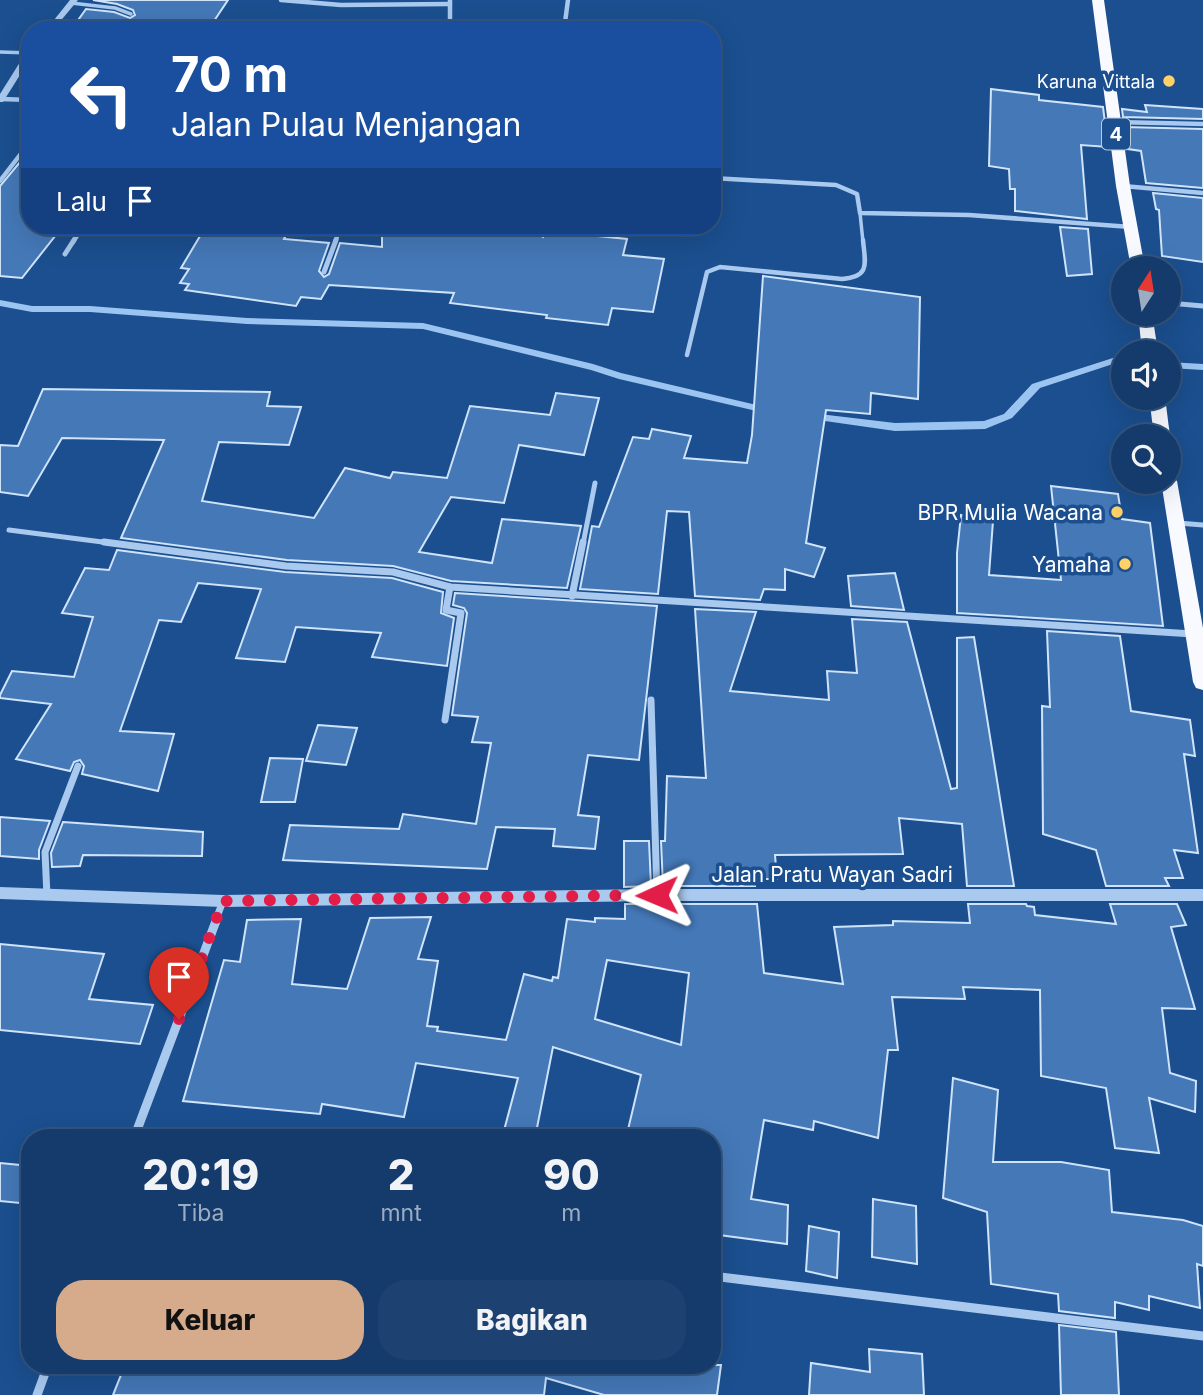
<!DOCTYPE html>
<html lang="id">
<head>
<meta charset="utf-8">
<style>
  :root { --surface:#143b6b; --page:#1d4271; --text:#f1f3f6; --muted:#9dadc1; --line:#33557e; --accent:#d6ab8b }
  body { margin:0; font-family:Inter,sans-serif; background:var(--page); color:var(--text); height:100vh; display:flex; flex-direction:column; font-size:26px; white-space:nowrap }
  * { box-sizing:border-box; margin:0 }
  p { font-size:23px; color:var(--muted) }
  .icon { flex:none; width:38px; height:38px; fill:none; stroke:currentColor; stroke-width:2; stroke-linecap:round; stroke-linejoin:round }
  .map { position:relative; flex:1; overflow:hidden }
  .sheet { position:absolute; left:21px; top:1129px; width:700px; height:245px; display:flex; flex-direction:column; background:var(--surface); border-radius:28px; box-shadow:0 7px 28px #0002,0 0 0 2px var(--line) }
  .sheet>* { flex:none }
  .hud { position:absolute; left:21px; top:21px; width:700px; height:214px; border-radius:28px; box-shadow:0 7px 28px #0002,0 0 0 2px var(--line); background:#1a4fa0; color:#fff; overflow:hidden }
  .needle { width:46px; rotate:12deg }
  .controls { position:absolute; left:1111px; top:256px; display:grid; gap:14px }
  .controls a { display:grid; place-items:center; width:70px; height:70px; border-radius:50%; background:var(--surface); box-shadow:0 7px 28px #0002,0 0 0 2px var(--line); font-size:35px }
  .pin { position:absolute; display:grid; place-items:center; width:60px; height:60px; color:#fff; margin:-72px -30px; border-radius:50% 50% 50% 0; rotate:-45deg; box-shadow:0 0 7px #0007 }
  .pin .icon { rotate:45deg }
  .me { position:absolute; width:77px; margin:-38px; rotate:269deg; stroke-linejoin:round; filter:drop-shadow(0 0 5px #0008) }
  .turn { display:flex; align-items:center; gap:24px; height:147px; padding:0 35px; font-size:32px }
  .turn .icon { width:91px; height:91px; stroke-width:2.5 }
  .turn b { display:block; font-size:49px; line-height:60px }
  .then { display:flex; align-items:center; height:66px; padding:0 35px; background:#0003; gap:14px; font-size:26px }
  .eta { display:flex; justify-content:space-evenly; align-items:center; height:119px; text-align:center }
  .eta b { font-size:42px; font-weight:800; line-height:49px }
  .action { display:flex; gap:14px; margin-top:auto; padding:14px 35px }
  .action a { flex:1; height:80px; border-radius:28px; background:var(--accent); color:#111; font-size:28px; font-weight:800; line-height:80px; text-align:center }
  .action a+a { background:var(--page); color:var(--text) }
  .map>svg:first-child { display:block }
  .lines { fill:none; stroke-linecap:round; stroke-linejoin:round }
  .stream { fill:#9cc4f0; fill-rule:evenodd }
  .building { fill:#4478b7; stroke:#cfe3fa; stroke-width:2; fill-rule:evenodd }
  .service-far1 { stroke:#a9c9ee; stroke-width:3.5 }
  .service { stroke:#a9c9ee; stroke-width:4.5 }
  .minor-far3 { stroke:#a9c9ee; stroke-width:4.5 }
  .minor-far2 { stroke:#a9c9ee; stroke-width:5 }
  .minor-far1 { stroke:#a9c9ee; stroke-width:7 }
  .minor { stroke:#a9c9ee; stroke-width:9 }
  .tertiary { fill:#a9c9ee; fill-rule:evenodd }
  .trunk { fill:#f8faff; fill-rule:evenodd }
  .route { stroke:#e11d48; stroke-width:12; stroke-dasharray:0 21.6 }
  .poi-dot { fill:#ffd166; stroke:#1b4f8f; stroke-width:2.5 }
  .labels { text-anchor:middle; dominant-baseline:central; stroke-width:7; stroke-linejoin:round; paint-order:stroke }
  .far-poi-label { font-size:18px; fill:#fff; stroke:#1b4f8f; text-anchor:end }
  .shield { fill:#1b4f8f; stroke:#bbcadd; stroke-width:2 }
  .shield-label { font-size:19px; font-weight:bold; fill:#fff }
  .poi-label { font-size:21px; fill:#fff; stroke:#1b4f8f; text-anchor:end }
  .street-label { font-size:21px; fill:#fff; stroke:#1b4f8f }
</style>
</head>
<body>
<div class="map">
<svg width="1203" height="1395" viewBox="0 0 1203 1395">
  <rect width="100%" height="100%" fill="#1b4f8f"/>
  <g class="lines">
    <g class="stream">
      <path d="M0 300 32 306H90L247 318 423 323 593 364 621 373 769 408 774 411 769 414 619 379 591 370 423 329 247 324 90 312H32L0 306Z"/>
      <path d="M1116 357 1124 358V364L1116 363 1040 388 1012 418 985 429 895 431 811 419 806 416 811 413 895 423 984 421 1004 414 1032 384Z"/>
      <path d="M1169 362 1203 364V370L1169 368Z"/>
    </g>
  </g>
  <g class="building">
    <path d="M93 0H228L208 30H71L86 9 114 12 130 18 135 15 133 10 117 4Z"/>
    <path d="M991 89 1039 95V100L1103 107 1108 147 1081 145 1087 219 1015 211V189H1010L1009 169 989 166Z"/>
    <path d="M1145 105 1203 109V119L1123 117 1122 109 1147 112Z"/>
    <path d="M1124 127 1203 129V188L1146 183 1141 151 1128 149Z"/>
    <path d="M30 150V226H63L22 278 0 276V186Z"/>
    <path d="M1153 193 1203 198V262L1162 256 1159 210 1156 209Z"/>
    <path d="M206 226H291L284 239 329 243 319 271 324 277 329 274 340 243 382 247V226H512L511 230 538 231 543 237 548 231 627 239 623 255 664 259 653 312 612 308 608 325 546 318 547 315 450 303 454 293 329 285 321 299 301 297 296 306 185 290 189 284 180 283 189 269 181 268Z"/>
    <path d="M1060 227 1088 229 1092 274 1067 276Z"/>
    <path d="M763 276 920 297 918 399 871 393 870 414 826 410 806 543 825 548 814 577 785 569V590L764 589 760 600 695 596 689 512 667 511 658 594 580 589 592 526 599 527 633 437 649 439 652 429 691 436 684 458 747 463 752 435Z"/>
    <path d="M43 389 270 392 267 406 301 407 289 445 219 442 202 501 314 518 345 468 390 478 393 472 447 478 470 406 550 415 556 393 599 398 584 455 519 445 504 503 451 497 419 552 492 563 502 519 581 526 567 588 451 581 393 566 287 560 121 538 164 440 62 438 28 496 0 492V445L18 446Z"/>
    <path d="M1051 486 1118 494 1122 519 1150 523 1163 626 957 613V553L961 515 993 521 989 575 1061 580Z"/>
    <path d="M117 550 285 572 392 578 443 592 441 613 454 618 447 666 372 657 381 633 296 627 285 662 236 658 261 589 198 583 181 622 159 620 120 731 174 734 158 791 82 774 84 766 80 760 74 762 70 771 16 759 51 704 0 698V695L12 671 74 677 93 617 62 613 85 568 109 570Z"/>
    <path d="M895 573 904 610 851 606 848 576Z"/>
    <path d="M455 593 657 606 639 760 588 755 578 815 599 817 595 849 553 846 555 829 496 827 487 869 283 860 290 825 399 829 403 814 476 824 491 743 472 742 478 717 452 715 467 613 464 608 453 605Z"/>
    <path d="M695 609 756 612 730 691 829 700 827 671 857 673 852 619 907 622 951 789 957 788V638L974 637 1014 886H967L962 824 899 818 903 854 775 855 777 879H755V886H663L661 841H665L667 776 706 778Z"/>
    <path d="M1047 631 1120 636 1131 711 1190 720 1195 756 1184 754 1198 853 1174 850 1183 878H1165L1169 886H1106L1096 850 1043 834 1042 706 1050 707Z"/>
    <path d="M318 725 357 728 346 765 306 761Z"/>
    <path d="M270 758 303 759 295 802H261Z"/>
    <path d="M0 817 50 821 39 850V859L0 856Z"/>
    <path d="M63 822 203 832 202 856 83 855 80 866 52 867 51 853Z"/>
    <path d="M624 841H649L651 886 624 887Z"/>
    <path d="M625 904H757L764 973 843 984 834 927 893 925V921L970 923 968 904H1026L1027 906 1034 907 1035 915 1116 924 1110 904H1177L1186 925 1171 927 1195 1009 1162 1008 1170 1073 1196 1081 1195 1112 1149 1098 1159 1153 1115 1148 1106 1088 1041 1076 1040 990 963 987 965 999 892 997 898 1050H888L878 1138 814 1121 813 1130 764 1120 751 1199 788 1205 787 1244 712 1234V1138H626L641 1075 553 1047 535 1138H502L518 1078 416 1063 404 1117 322 1104 320 1114 183 1101 224 960 240 962 247 920 301 919 292 984 347 989 370 918 431 917 418 959 438 961 427 1026 438 1027 437 1031 506 1040 524 974 552 981 553 977 558 978 567 919 595 922V918L625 919ZM607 960 689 973 681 1045 595 1019Z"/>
    <path d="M0 944 104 954 89 999 153 1005 140 1044 0 1030Z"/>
    <path d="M953 1078 998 1090 993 1162H1061L1109 1170 1112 1212 1183 1220 1203 1226V1266L1197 1264 1200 1308 1149 1296V1310L1115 1302V1318L1059 1311 1058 1294 991 1284 987 1212 943 1198Z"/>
    <path d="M0 1163 30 1166V1204L0 1201Z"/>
    <path d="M873 1199 916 1206 917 1264 872 1257Z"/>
    <path d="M809 1226 839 1232 837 1278 806 1271Z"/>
    <path d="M1059 1325 1116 1332 1119 1395H1061Z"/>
    <path d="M869 1349 922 1354 924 1395H809L811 1363 870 1372Z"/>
    <path d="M125 1365H721L717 1395H604L546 1378 544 1395H113Z"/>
  </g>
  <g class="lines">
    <g class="service-far1">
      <path d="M71 3 115 8 131 14"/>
      <path d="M0 52 30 53"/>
      <path d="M860 213 863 242"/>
    </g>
    <path class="service" d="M687 355 707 272 720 267 842 279C871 277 865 263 863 240"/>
    <g class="minor-far3">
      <path d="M281 0 341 5 450 4"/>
      <path d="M450 0V30"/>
      <path d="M564 30 568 0"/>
      <path d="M1 99 30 100"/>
      <path d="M1114 122 1203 124"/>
      <path d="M712 178 836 185 857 194 860 213 969 215 1131 227"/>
      <path d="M0 181 30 142"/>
      <path d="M1123 186 1203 193"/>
      <path d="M543 232 544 226"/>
      <path d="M73 242 83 226"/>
      <path d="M335 242 341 226"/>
    </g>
    <g class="minor-far2">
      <path d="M65 254 74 240"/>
      <path d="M324 272 336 240"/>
      <path d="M1169 303 1203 306"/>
      <path d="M1178 523 1203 525"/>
      <path d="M9 530 118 544"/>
      <path d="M583 544 595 483"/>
    </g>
    <g class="minor-far1">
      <path d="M104 542 286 566 393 572 450 587 1193 634"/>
      <path d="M572 596 583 542"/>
      <path d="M651 700 657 895"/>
      <path d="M445 720 461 613 446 610 450 587"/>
      <path d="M47 896 45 852 78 766"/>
      <path d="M215 922 223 901"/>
    </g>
    <g class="minor">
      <path d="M134 1138 216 921"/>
      <path d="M712 1276 1203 1336"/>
      <path d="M37 1395 48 1365"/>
    </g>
    <g class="tertiary">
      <path d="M70 0H78L53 30H46Z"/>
      <path d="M27 51H30V59L3 102H0V94Z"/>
      <path d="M0 887 223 895 657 889H1203V901H657L223 907 0 899Z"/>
    </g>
    <g class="trunk">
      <path d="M1092 0H1104L1130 186 1145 268H1131L1116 186Z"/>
      <path d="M1138 313H1152L1158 352H1142Z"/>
      <path d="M1149 397H1165L1170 436 1169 438 1154 436Z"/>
      <path d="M1169 475 1177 481 1203 628V690L1196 688 1193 682 1161 481H1169Z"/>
    </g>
  </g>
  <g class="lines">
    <path class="route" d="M179 1019 223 901 657 895"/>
  </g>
  <g class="poi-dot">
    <circle cx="1169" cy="81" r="7"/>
    <circle cx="1117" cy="512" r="7"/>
    <circle cx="1125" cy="564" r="7"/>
  </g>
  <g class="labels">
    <g class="far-poi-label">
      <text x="1155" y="81">Karuna Vittala</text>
    </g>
    <rect class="shield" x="1102" y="118.5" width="28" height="31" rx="5"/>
    <g class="shield-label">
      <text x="1116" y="134">4</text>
    </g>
    <g class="poi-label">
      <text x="1103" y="512">BPR Mulia Wacana</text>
      <text x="1111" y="564">Yamaha</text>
    </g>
    <g class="street-label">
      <text x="832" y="874">Jalan Pratu Wayan Sadri</text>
    </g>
  </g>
</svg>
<div class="controls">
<a><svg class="needle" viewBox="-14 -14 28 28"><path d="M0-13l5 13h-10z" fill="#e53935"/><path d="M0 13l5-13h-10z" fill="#9dadc1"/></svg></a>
<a><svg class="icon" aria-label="sound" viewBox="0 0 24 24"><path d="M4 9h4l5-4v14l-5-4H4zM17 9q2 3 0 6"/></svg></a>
<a><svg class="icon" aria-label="search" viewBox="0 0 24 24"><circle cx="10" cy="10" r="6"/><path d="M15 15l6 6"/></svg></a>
</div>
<div class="pin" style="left:179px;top:1019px;background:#d93025"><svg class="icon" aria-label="arrive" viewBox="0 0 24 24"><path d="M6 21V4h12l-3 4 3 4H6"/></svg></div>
<svg class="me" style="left:657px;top:895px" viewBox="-20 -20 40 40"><path d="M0-17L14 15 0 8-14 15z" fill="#e11d48" stroke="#fff" stroke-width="4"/></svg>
<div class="hud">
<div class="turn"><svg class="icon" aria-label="left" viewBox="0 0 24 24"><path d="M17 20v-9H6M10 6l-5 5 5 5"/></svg><div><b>70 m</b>Jalan Pulau Menjangan</div></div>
<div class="then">Lalu<svg class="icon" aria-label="arrive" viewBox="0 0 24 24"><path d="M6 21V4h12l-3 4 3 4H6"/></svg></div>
</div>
<section class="sheet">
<div class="eta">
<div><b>20:19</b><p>Tiba</p></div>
<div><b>2</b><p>mnt</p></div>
<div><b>90</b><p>m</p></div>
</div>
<div class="action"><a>Keluar</a><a>Bagikan</a></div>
</section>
</div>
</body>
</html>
